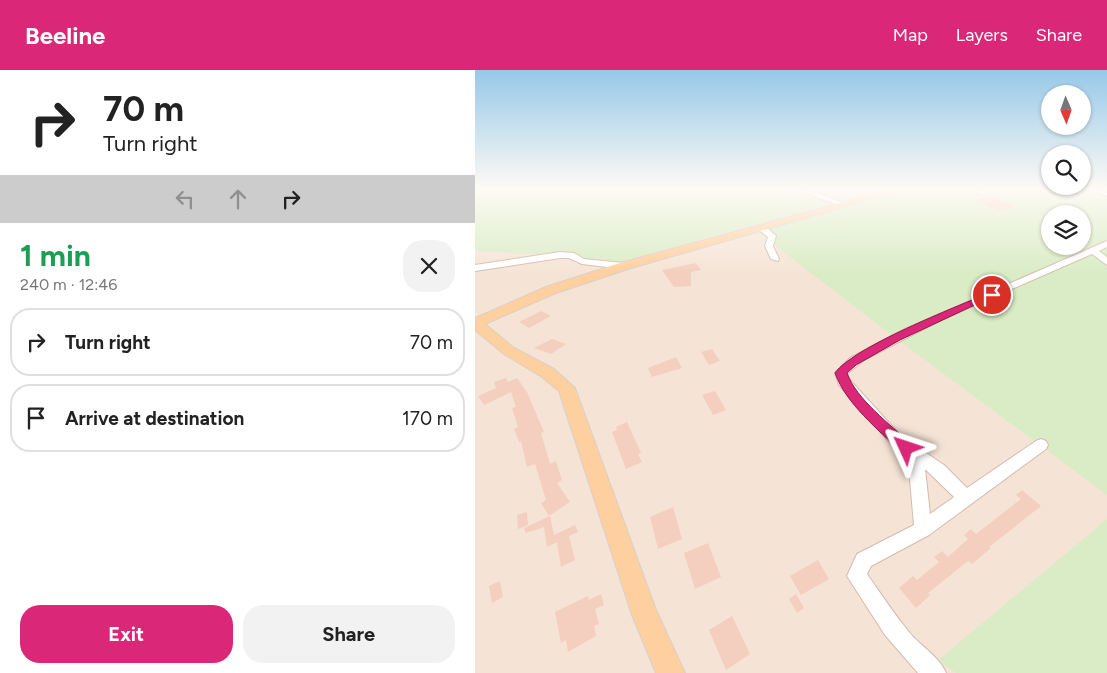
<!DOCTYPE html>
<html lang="en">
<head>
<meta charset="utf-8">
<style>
  :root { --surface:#fff; --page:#f2f2f2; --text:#222; --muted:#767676; --line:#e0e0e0; --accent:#db2777 }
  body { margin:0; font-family:Figtree,sans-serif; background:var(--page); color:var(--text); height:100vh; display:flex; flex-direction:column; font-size:19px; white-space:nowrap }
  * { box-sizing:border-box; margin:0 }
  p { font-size:16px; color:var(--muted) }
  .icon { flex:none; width:28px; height:28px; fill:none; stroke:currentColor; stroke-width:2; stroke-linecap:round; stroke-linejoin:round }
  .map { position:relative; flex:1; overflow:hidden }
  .side { display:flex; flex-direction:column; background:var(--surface); width:475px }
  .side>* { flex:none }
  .banner { background:#fff; color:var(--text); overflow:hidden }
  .needle { width:32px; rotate:178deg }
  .controls { position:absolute; left:566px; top:15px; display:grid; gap:10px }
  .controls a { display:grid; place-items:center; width:50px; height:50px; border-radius:50%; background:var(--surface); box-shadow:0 1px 4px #0004; font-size:25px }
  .pin { position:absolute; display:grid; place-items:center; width:42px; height:42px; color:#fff; margin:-21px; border:2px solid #fff; border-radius:50%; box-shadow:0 1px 5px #0007 }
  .me { position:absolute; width:55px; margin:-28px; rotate:312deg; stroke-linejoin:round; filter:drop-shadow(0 0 4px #0008) }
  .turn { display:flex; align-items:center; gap:18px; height:105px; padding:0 20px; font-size:22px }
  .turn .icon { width:65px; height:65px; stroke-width:2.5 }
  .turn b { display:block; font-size:35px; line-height:42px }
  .lanes { display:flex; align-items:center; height:48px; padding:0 20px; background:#0003; justify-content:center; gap:25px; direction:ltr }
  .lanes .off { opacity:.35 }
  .round { display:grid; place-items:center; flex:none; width:52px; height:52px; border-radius:20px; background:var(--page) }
  .overview { display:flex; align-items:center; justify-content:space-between; height:85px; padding:0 20px }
  h1 { font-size:30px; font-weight:700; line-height:38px; color:#1e9e55 }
  .action { display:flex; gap:10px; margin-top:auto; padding:10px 20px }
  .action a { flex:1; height:58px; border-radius:20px; background:var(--accent); color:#fff; font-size:20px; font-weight:700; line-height:58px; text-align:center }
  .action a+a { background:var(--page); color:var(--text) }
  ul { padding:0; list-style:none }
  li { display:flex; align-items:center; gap:15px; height:68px; margin:0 10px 8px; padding:0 10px; border:2px solid var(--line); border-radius:20px }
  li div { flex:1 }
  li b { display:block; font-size:19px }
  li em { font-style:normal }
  header { display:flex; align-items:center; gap:30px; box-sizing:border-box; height:70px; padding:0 25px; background:var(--accent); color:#fff }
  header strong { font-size:24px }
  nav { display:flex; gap:28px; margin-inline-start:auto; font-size:18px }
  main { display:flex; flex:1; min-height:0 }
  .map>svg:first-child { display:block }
  .residential { fill:#f5e4d6; fill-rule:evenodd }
  .green { fill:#d9ecc5; fill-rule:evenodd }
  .building { fill:#f4cebe }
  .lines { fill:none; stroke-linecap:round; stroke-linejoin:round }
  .minor-casing { stroke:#d3bbaf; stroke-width:2 }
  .major-casing { stroke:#d9d0cc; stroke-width:2 }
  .minor { fill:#fff; fill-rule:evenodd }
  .major { fill:#fecf9f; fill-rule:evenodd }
  .route { fill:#db2777; stroke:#8e194d }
</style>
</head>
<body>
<header>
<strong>Beeline</strong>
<nav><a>Map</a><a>Layers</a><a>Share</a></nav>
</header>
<main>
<section class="side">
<div class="banner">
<div class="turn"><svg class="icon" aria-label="right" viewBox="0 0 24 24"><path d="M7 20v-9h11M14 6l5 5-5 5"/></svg><div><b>70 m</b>Turn right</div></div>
<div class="lanes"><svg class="icon off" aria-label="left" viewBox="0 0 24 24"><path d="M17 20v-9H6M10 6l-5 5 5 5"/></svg><svg class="icon off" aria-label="ahead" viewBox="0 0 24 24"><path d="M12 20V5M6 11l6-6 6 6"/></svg><svg class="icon" aria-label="right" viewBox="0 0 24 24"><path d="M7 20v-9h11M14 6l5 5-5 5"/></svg></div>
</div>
<div class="overview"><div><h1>1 min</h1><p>240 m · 12:46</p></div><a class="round"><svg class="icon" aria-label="close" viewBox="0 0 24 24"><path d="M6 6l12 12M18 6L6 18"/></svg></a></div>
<ul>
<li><svg class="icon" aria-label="right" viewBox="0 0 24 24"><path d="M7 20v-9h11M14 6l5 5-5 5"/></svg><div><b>Turn right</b></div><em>70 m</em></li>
<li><svg class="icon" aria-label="arrive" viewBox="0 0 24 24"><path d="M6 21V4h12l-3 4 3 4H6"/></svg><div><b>Arrive at destination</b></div><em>170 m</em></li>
</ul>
<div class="action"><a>Exit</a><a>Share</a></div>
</section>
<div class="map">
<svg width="632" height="603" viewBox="0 0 632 603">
  <rect width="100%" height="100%" fill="#fdf3e8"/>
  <path class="residential" d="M0 119H632V603H0ZM575 144H608V176H575Z"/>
  <g class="green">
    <path d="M0 119H307L355 134 140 193 126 188 111 189 94 182 64 184 0 181Z"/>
    <path d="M428 119H618L632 124V425L419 267 279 159ZM575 144H608V176H575Z"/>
    <path d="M632 449V603H481L463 590Z"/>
  </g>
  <g class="building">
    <path d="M517 126 541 137 523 141 500 130Z"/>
    <path d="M221 193 226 200 216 202V216L199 217 187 200Z"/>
    <path d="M66 241 76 246 54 258 44 252Z"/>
    <path d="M77 269 91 274 76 284 59 278Z"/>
    <path d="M237 279 245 291 234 295 226 282Z"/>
    <path d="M201 287 207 298 177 307 173 298Z"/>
    <path d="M31 308 33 312 42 308 52 322 69 362 66 363 75 394 81 391 87 410 82 413 95 432 74 446 66 433 71 430 60 394 52 397 46 371 44 372 39 359 43 357 37 338 41 337 36 322 9 335 3 326 21 318 19 312Z"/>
    <path d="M240 321 251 340 238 345 227 325Z"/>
    <path d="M152 352 166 383 163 384 167 392 151 399 137 362 142 360 141 357Z"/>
    <path d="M547 420 566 436 514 477 516 478 497 494 493 491 453 523 455 525 441 538 424 518 438 506 442 510 464 492 459 487 467 481 473 487 493 469 489 465 496 459 501 464 546 429 541 425Z"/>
    <path d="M198 437 207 469 183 479 175 447Z"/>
    <path d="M52 442 53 455 43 459 42 445Z"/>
    <path d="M75 446 79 465 100 455 103 462 94 466 100 490 86 497 82 472 72 477 69 457 51 463 49 458Z"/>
    <path d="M233 473 246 507 220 519 209 483Z"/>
    <path d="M343 490 354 509 326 525 315 506Z"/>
    <path d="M25 511 28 527 17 533 14 516Z"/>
    <path d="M126 524 129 535 120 539 124 554 119 556 121 566 93 582 91 570 86 573 80 542 113 526 114 530Z"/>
    <path d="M321 524 329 538 322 543 314 529Z"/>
    <path d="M257 546 275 584 251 600 234 560Z"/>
  </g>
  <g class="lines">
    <defs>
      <g id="minor">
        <path d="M320 119H331L375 135 368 137Z"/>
        <path d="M496 119H506L512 123 509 125Z"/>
        <path d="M615 119 632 122V126L616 120Z"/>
        <path d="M283 155H289L301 166 298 176 304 189 303 191 296 189 290 176 293 167 283 159Z"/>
        <path d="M632 171V177L624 181 632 187V195L617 184 466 250 389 290 372 304 375 310 426 366 469 395 492 418 561 371 566 369 571 371 573 375 571 379 454 465 396 496 392 504C406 524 419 544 434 562 445 576 465 587 471 603H443L410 565 372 506 382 484 439 455 433 387 416 374 364 315 360 303 375 288 430 259ZM450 399 479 427 455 444Z"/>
        <path d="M85 182 99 183 109 189 149 193 154 196 149 199 107 194 94 188H85L0 201V195Z"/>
      </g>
      <path id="major" d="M416 119H431L153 199 81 223 10 254 39 278 79 299 100 318 181 540 210 603H181L157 545 84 321 67 307 29 284 0 260V248L71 217 145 193Z"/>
    </defs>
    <use href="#minor" class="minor-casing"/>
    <use href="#major" class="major-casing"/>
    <use href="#minor" class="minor"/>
    <use href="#major" class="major"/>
  </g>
  <linearGradient id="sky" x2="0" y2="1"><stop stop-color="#96c8e8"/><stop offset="0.58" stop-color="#fefaf5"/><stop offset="1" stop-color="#fefaf5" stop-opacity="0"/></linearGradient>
  <rect width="632" height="204" fill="url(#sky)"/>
  <path class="route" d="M514 223 521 225 425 270 381 295 372 303C381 329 416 355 436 374L438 378 436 382H426C403 359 371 334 360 303 378 277 481 237 514 223Z"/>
</svg>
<div class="controls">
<a><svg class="needle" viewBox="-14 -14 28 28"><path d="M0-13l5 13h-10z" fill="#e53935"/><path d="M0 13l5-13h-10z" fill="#767676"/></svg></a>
<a><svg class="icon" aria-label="search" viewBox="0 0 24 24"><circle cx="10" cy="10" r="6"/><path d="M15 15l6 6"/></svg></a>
<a><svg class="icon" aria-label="layers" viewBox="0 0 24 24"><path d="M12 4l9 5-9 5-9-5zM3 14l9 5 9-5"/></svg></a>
</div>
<div class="pin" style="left:517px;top:225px;background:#d93025"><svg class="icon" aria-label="arrive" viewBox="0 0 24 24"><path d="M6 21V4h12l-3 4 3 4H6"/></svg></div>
<svg class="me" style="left:431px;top:378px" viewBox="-20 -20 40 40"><path d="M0-17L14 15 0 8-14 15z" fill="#db2777" stroke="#fff" stroke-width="4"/></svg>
</div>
</main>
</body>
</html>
